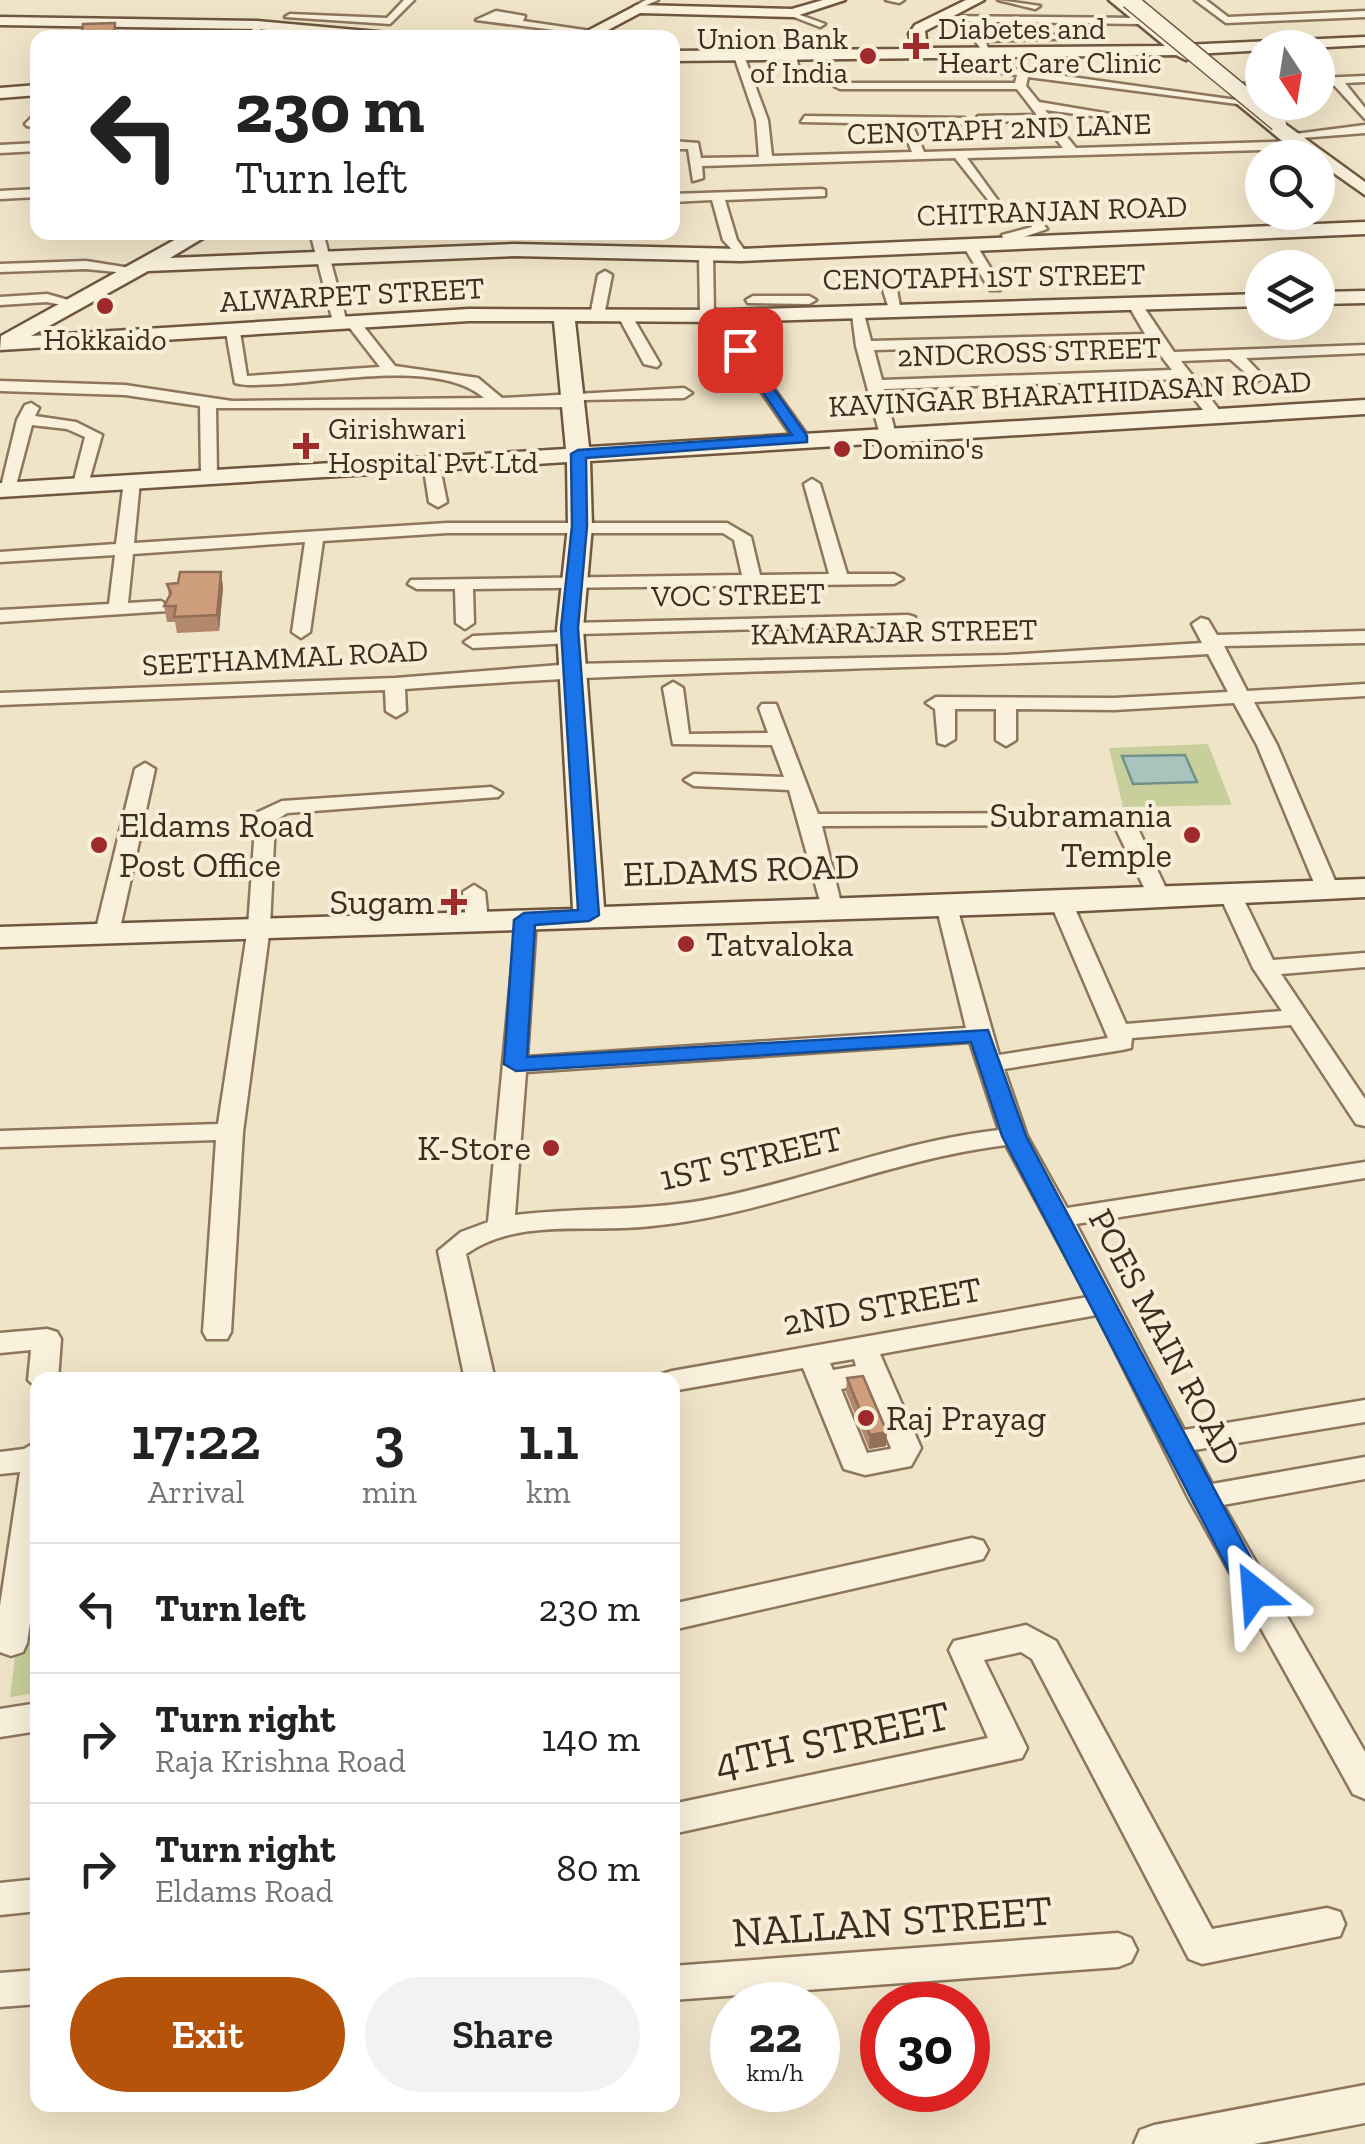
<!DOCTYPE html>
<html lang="en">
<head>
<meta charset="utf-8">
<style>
  :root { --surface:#fff; --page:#f2f2f2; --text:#222; --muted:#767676; --line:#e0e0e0; --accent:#b45309 }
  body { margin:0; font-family:"Zilla Slab",serif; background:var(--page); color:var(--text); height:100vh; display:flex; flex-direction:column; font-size:38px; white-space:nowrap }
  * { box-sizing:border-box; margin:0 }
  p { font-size:32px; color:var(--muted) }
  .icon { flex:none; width:55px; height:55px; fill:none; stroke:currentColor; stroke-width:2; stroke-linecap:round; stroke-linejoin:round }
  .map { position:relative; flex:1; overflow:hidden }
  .sheet { position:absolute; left:30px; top:1372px; width:650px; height:740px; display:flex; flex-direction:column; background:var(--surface); border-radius:20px; box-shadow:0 10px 40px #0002 }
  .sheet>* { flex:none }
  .hud { position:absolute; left:30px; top:30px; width:650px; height:210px; border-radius:20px; box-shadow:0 10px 40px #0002; background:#fff; color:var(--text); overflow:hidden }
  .needle { width:65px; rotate:168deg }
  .controls { position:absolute; left:1245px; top:30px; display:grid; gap:20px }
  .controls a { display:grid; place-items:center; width:90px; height:90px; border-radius:50%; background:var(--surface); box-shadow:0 10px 40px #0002; font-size:50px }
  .speed { position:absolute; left:710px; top:1982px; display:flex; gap:20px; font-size:50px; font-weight:700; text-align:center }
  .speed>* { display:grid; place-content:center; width:130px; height:130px; border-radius:50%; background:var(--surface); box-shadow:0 10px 40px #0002; line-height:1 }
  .speed small { font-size:25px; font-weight:400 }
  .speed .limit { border:15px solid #d22; background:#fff; color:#111 }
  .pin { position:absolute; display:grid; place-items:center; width:85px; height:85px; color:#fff; margin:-42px; border-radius:20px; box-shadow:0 5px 15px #0006 }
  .me { position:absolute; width:110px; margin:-55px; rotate:332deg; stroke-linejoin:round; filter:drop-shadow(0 0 8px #0008) }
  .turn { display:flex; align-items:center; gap:35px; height:210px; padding:0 40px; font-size:45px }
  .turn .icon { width:130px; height:130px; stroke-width:2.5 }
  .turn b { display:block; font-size:70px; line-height:85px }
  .eta { display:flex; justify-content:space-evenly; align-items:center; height:170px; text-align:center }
  .eta b { font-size:60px; font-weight:600; line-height:70px }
  .cta { display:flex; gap:20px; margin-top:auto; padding:20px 40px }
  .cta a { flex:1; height:115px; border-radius:60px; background:var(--accent); color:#fff; font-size:40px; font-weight:600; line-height:115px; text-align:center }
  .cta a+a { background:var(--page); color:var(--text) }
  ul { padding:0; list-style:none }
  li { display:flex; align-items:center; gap:30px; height:130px; padding:0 40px; border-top:2px solid var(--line) }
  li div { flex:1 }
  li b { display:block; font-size:38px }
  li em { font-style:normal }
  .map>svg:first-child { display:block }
  .green { fill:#c9cf9b }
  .water { fill:#a9c4bc; stroke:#6f938a; stroke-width:2.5 }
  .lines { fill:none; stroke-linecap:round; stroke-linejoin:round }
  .street-casing { stroke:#8d765c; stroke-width:5 }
  .secondary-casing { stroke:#6f573f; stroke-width:5 }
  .street { fill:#faf1dc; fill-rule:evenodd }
  .secondary { fill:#faf1dc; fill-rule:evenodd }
  .secondary-bridge-casing { stroke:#6f573f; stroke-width:19; stroke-linecap:butt }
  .secondary-bridge { stroke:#faf1dc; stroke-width:16 }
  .wall { fill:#b2896c }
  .shaded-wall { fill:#916f58 }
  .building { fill:#cf9f7d; stroke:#916f58; stroke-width:2.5 }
  .route { fill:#1a73e8; stroke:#114b97; stroke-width:2.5 }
  .poi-dot { fill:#9e2a2b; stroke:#f7eed8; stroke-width:4 }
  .labels { text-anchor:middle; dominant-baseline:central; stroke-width:8; stroke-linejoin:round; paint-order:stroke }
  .far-poi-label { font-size:30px; fill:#3d2e20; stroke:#f7eed8; text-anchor:start }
  .far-street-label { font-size:30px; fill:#3d2e20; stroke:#f7eed8 }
  .poi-label { font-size:35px; fill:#3d2e20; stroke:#f7eed8; text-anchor:end }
  .street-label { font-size:35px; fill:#3d2e20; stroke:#f7eed8 }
  .near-street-label { font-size:42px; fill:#3d2e20; stroke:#f7eed8 }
</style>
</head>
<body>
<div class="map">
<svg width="1365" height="2144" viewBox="0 0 1365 2144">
  <rect width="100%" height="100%" fill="#f0e4c8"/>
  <g class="green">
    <path d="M1208 744 1232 805 1123 807 1109 748Z"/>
    <path d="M37 1551V1693L10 1697 28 1552Z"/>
  </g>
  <path class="water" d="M1185 755 1197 782 1133 784 1122 756Z"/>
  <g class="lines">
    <defs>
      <g id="street">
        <path d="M404 0H414L390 24 285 17 290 14 387 18Z"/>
        <path d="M646 0H658L633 11V7Z"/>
        <path d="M886 0H904L899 3Z"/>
        <path d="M998 0 1040 6 1035 9Z"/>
        <path d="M1195 0H1206L1228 17 1365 11V17L1226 23Z"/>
        <path d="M496 11 525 16 523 21 598 32 593 35 476 20Z"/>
        <path d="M789 11 825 24 820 27 789 15Z"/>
        <path d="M934 16 1140 18 1145 21 1140 24 930 21Z"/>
        <path d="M256 24 261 27 257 38H247Z"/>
        <path d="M835 33 840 36 837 52 832 55 827 52 830 36Z"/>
        <path d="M978 35H1079L1084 38 985 41 989 50 984 53 973 38Z"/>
        <path d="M738 50 743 53 768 120 772 156 912 152 901 124 801 122 805 116 965 118 961 124H912L924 152 1063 148 1042 121 974 122 978 116 1037 115 1017 89H840L834 86 840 83H1015L1017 75 967 68 971 63 1251 102 1245 105 1028 77 1026 86 1039 102 1122 116 1116 119 1045 110 1076 148 1304 141 1310 145 1304 149 967 158 999 202 993 206 955 158 702 166 703 178 693 181 688 149H672V141L698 143 701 158 759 157 756 120 733 53Z"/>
        <path d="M791 53 796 56 801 78 791 76 786 56Z"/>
        <path d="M1365 76V82L1345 83 1365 108V119L1333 84H1318V78Z"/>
        <path d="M1262 81V87L1236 85Z"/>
        <path d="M38 111V128L27 126 25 124Z"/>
        <path d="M1365 125V133L1301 138 1295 134Z"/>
        <path d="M38 143V151L0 153V145Z"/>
        <path d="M38 189V197L0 199V191Z"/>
        <path d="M821 189 825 190V196L725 200 737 240 748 255 741 259 723 240 712 200 672 202V194Z"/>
        <path d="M1030 220H1040L1047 229 1015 240 1016 246H1006L1002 235 1032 227Z"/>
        <path d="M310 232H323L346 319 357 318 395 366 478 378 502 398 684 388 692 393 684 398 583 400 576 407 216 408 217 476 209 481 201 476 200 406 125 395 0 391V381L125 385 232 401 484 398C441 360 336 381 281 384 266 384 249 387 235 383L226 332 233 328 240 332 247 376 380 367 346 323 340 326 333 322Z"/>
        <path d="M964 241H974L1002 287 1000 290H990L962 244Z"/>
        <path d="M706 251 713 255 714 315 707 319 700 315 699 255Z"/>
        <path d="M86 261 143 270 136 274 86 269 0 272V264Z"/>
        <path d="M605 271 612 275 604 316 597 320 590 316 598 275Z"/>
        <path d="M890 286 897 290 901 312 889 309 883 290Z"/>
        <path d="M47 294 79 303 72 307 47 302 0 305V297Z"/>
        <path d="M753 296H809L816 300 809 304 748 303 746 300Z"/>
        <path d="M1134 299 1139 300 1174 352 1365 345V353L1246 358 1264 377 1256 382 1230 359 1181 361 1224 416 1216 421 1210 419 1179 379 884 389 896 435 888 440 880 435 856 346 851 307 863 310 871 341 1145 334 1127 303ZM1151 343 1172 370 882 380 874 350Z"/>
        <path d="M625 312 632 316 660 364 657 367 644 364 618 316Z"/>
        <path d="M721 313 733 316 747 351 810 439 808 442H796L733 351Z"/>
        <path d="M31 403 39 408 35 416 76 422 102 435 87 488 73 484 85 437 67 429 32 425 15 489 7 494 0 491 17 420 25 405Z"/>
        <path d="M431 458 439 463 447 502 438 507 429 502 423 463Z"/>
        <path d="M132 476 140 481 134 543 447 523H727L751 537 760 575 829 574 804 484 812 479 820 484 847 574H894L903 579 894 584 473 589 474 623 465 629 456 623 455 589H417L408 584 411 580 742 575 734 540 723 533H447L323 541 310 632 301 638 292 632 305 542 133 554 128 603 161 601 170 607 168 611 0 622V610L109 604 115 555 0 562V552L116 544 124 481Z"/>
        <path d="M908 615 915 617V625L579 634 578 641 571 643 473 648 464 642 473 636 562 632 563 625 570 623Z"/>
        <path d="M1201 618 1208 620 1217 635 1365 631V643L1224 646 1247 691 1365 684V696L1254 702 1277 745 1339 890 1336 895H1320L1317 890 1257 745 1234 703 1114 710 1016 709V740L1006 746 996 740V709H955V739L945 745 938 743 935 709 926 703 936 697 1114 698 1228 692 1208 654C940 671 672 668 405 689L406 711 396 717 386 711 385 690 0 705V693L395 678 573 664 1007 655 1202 643 1192 624Z"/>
        <path d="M673 682 683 688 689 734 768 733 759 708 762 704H776L818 814 1118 813 1135 822 1170 897 1167 902H1151L1114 825 822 826 842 907 839 912H823L789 790 694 786 684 780 694 774 784 777 772 745 673 744 663 688Z"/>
        <path d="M145 763 155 769 119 933 107 940 95 933 135 769Z"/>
        <path d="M491 787 502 793 498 797 287 813 275 821 270 927 243 1132 231 1332 227 1339H207L203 1332 216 1140 0 1147V1131L218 1124 248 927 256 813 282 801Z"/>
        <path d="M474 885 485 892 488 921 477 928 466 921 463 892Z"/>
        <path d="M1230 887 1241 894 1273 960 1365 953V967L1281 974 1365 1099V1126L1356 1124 1291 1025 1132 1038 1131 1048 1122 1050 1004 1069 1027 1136 1067 1208 1365 1162V1178L1076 1224 1184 1430 1365 1400V1422L1194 1450 1212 1484 1365 1457V1479L1223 1505 1365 1752V1799L1353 1794 1188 1497 1097 1315 880 1354 921 1448 911 1466 865 1475 844 1469 803 1368 672 1391V1380H658L662 1374 672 1371 1088 1297 1006 1145C876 1161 754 1223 623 1228 570 1230 512 1222 466 1254L495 1380H465L438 1251 461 1232 488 1222 517 915H533L536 920 527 1057 966 1028 936 905 939 900H955L999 1055 1108 1038 1050 902 1061 895 1072 902 1126 1024 1282 1011 1253 968 1219 894ZM970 1042 999 1130C901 1141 811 1179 715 1198 648 1212 582 1207 515 1215L526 1072ZM854 1359 856 1366 833 1370 830 1363ZM864 1385 891 1448 890 1449 867 1453 841 1389Z"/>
        <path d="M47 1329 57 1332 61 1339 58 1380H38V1389L28 1380 31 1350 0 1353V1333Z"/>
        <path d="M38 1441V1569L27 1643 23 1652 11 1656 0 1652V1606L20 1472 0 1474V1452L24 1449Z"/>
        <path d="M972 1538 983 1541 988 1550 983 1559 672 1630V1604Z"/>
        <path d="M1026 1625 1056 1641 1212 1929 1327 1908 1340 1912 1345 1924 1340 1936 1202 1964 1189 1959 1032 1659 1021 1652 984 1660 1027 1748 1022 1758 672 1834V1804L988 1738 949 1650 954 1641Z"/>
        <path d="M38 1703V1731L0 1737V1709Z"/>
        <path d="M38 1879V1911L0 1915V1883Z"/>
        <path d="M1118 1933 1131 1938 1137 1950 1131 1962 1118 1967 672 2000V1966Z"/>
        <path d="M38 1970V2004L0 2007V1973Z"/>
        <path d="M1365 2085V2123L1254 2144H1134L1140 2130 1154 2125Z"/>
      </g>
      <g id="secondary">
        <path d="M823 0H845L793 17 640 13 593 38H574L637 5 792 9Z"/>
        <path d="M966 0H984L925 31 927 48 1165 46 1109 0H1125L1183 45 1365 37V45L1193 54 1186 60 1176 55 672 61V51L913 49 909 34 915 25Z"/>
        <path d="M0 17 257 21 400 34 407 38H346L257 29 0 25Z"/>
        <path d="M38 85V95L0 98V88Z"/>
        <path d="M1236 97H1248L1365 182V195L1318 162V158L1281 140 1236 103Z"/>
        <path d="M1365 222V234L741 261 514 256 148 271 31 336 469 309 726 310 1262 294V306L726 322 575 321 589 447 1365 400V414L590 461 592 526 583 629 604 907 1365 879V897L1061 912 0 947V927L573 909 557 629 568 526 567 462 0 497V483L566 449 554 321H469L0 350 1 336 189 232H213L170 258 514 244 741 249Z"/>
        <path d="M1365 291V303L1318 304V292Z"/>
      </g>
    </defs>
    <use href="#street" class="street-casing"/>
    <use href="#secondary" class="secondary-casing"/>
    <use href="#street" class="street"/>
    <use href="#secondary" class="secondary"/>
    <defs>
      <path id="secondary-bridge" d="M1129 0 1278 123"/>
    </defs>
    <use href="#secondary-bridge" class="secondary-bridge-casing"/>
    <use href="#secondary-bridge" class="secondary-bridge"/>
  </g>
  <g class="wall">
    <path d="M221 572 223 588 219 631 177 633 175 622H167L164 606 169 596 167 584 178 583Z"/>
    <path d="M847 1378 887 1432 886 1446 869 1449 846 1392Z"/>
  </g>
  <g class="shaded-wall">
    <path d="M221 572 223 588 219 631 217 615Z"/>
    <path d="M887 1432 886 1446 869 1449 870 1435Z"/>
  </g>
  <g class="building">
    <path d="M115 23 114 38H81L83 24Z"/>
    <path d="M180 572H221L217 615 174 617 176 606H164L171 593 167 584 178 583Z"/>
    <path d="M863 1376 887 1432 870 1435 847 1378Z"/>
  </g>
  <path class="route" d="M740 346 745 348 807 436V442L586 458 587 526 578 628 599 915 589 921 535 925 527 1057 988 1030 1026 1136 1269 1592 1265 1600 1255 1603 1244 1600 1240 1592 1002 1136 971 1042 516 1071 504 1064 514 920 524 913 578 910 561 628 572 526 571 454 578 450 792 435 734 350Z"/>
  <g class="poi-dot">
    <path d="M911 31h10v10h10v10h-10v10h-10v-10h-10v-10h10z"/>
    <circle cx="868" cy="56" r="10"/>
    <circle cx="105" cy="306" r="10"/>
    <path d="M301 431h10v10h10v10h-10v10h-10v-10h-10v-10h10z"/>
    <circle cx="842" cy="449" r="10"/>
    <circle cx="1192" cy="835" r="10"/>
    <circle cx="99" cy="845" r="10"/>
    <path d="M449 887h10v10h10v10h-10v10h-10v-10h-10v-10h10z"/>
    <circle cx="686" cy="944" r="10"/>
    <circle cx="551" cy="1148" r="10"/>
    <circle cx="866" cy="1418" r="10"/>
  </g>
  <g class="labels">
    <g class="far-poi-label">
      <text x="938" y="29">Diabetes and<tspan x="938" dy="34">Heart Care Clinic</tspan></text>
      <text x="848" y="39" text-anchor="end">Union Bank<tspan x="848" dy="34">of India</tspan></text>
      <text x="105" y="340" text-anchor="middle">Hokkaido</text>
      <text x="328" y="429">Girishwari<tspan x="328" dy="34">Hospital Pvt Ltd</tspan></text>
      <text x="862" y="449">Domino's</text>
    </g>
    <g class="far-street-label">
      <text transform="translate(999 129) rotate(-2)">CENOTAPH 2ND LANE</text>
      <text transform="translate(1052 211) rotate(-2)">CHITRANJAN ROAD</text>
      <text transform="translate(984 277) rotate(-1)">CENOTAPH 1ST STREET</text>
      <text transform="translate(352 295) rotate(-3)">ALWARPET STREET</text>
      <text transform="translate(1029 352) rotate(-2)">2NDCROSS STREET</text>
      <text transform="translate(1070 394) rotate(-3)">KAVINGAR BHARATHIDASAN ROAD</text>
      <text transform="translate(738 595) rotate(-1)">VOC STREET</text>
      <text transform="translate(894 632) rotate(-1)">KAMARAJAR STREET</text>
      <text transform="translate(285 658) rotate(-3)">SEETHAMMAL ROAD</text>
    </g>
    <g class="poi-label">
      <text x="1172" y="815">Subramania<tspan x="1172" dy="40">Temple</tspan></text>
      <text x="119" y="825" text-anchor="start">Eldams Road<tspan x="119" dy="40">Post Office</tspan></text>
      <text x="434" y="902">Sugam</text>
      <text x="706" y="944" text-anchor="start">Tatvaloka</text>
      <text x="531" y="1148">K-Store</text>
      <text x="886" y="1418" text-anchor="start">Raj Prayag</text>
    </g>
    <g class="street-label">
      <text transform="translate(741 870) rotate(-2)">ELDAMS ROAD</text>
      <text transform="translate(751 1158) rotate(-13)">1ST STREET</text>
      <text transform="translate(882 1306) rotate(-10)">2ND STREET</text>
      <text transform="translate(1165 1337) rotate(62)">POES MAIN ROAD</text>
    </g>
    <g class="near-street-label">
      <text transform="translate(832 1739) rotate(-12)">4TH STREET</text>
      <text transform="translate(892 1921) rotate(-4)">NALLAN STREET</text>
    </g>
  </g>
</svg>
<div class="controls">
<a><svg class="needle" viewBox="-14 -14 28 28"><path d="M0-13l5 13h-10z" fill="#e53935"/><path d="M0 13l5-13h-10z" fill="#767676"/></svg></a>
<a><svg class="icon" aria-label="search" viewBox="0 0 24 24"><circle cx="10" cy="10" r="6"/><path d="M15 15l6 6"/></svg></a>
<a><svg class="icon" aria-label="layers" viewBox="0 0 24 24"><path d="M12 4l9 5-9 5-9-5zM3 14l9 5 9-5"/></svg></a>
</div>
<div class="speed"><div>22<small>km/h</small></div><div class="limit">30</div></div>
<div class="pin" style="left:740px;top:350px;background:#d93025"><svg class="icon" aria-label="arrive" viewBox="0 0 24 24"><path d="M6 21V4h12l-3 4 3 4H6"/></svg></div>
<svg class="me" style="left:1255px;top:1592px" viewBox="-20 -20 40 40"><path d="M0-17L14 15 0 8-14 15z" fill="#1a73e8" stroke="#fff" stroke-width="4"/></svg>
<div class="hud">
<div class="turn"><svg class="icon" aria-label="left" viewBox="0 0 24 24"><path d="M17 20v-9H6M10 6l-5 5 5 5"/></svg><div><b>230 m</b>Turn left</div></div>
</div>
<section class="sheet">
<div class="eta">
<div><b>17:22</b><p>Arrival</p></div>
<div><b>3</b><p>min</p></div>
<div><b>1.1</b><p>km</p></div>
</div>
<ul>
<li><svg class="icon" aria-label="left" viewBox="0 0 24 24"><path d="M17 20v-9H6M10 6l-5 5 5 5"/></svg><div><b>Turn left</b></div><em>230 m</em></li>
<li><svg class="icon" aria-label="right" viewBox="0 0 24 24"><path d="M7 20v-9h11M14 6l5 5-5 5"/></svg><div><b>Turn right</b><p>Raja Krishna Road</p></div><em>140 m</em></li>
<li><svg class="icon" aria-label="right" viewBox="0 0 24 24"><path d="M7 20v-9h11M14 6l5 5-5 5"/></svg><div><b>Turn right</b><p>Eldams Road</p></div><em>80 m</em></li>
</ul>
<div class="cta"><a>Exit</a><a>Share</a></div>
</section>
</div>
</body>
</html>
